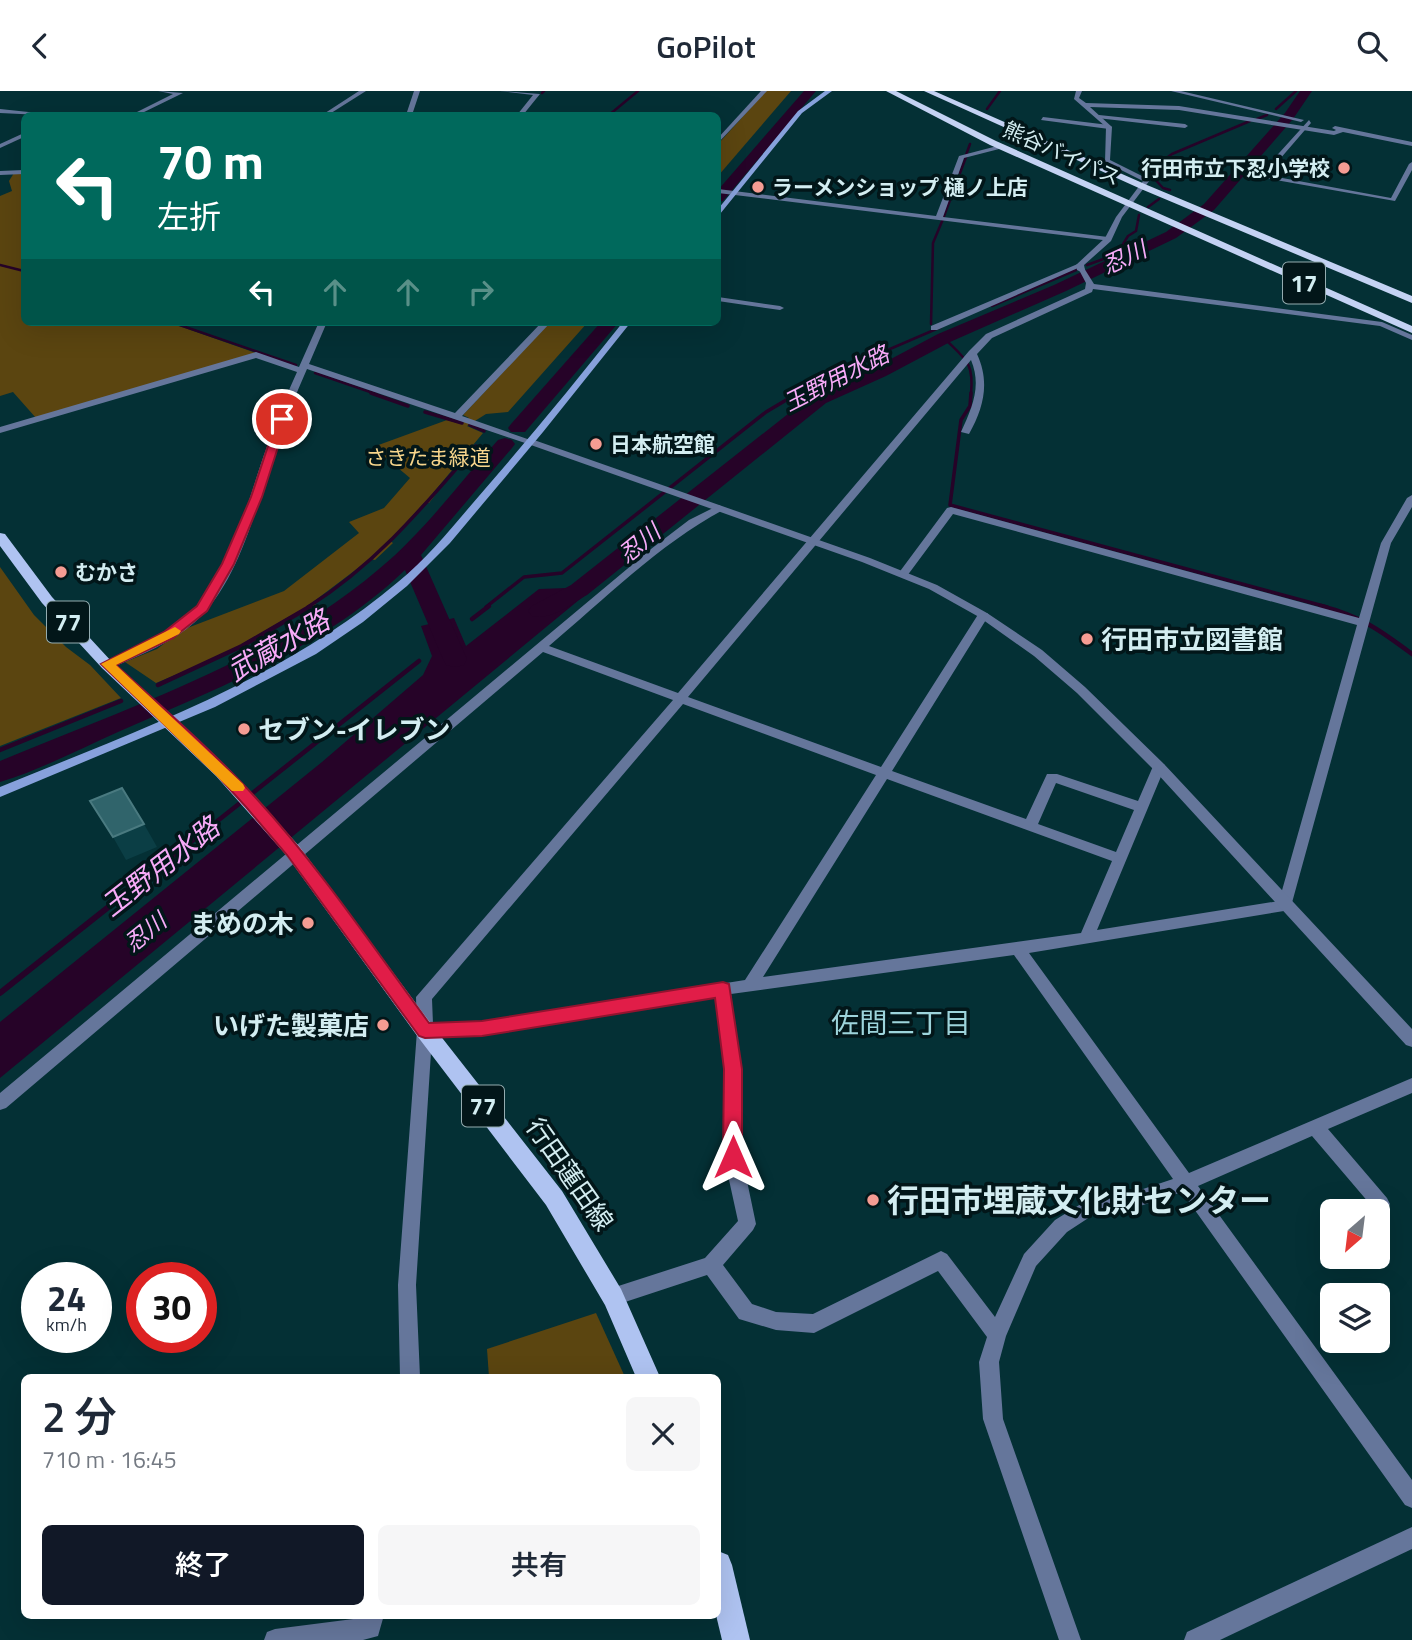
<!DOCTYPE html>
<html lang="ja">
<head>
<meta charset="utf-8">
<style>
  :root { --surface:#fff; --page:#f6f6f7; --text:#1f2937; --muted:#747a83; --accent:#111827 }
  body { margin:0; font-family:"Titillium Web","Noto Sans JP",sans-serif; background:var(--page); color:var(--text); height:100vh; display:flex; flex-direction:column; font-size:26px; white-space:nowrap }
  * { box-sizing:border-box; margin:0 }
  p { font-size:23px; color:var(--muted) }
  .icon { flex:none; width:38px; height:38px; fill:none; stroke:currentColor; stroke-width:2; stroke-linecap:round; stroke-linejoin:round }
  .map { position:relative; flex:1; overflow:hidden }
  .panel { position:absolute; left:21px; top:1283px; width:700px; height:245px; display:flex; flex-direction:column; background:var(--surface); border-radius:10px; box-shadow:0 7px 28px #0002 }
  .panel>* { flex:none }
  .top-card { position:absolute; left:21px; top:21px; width:700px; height:214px; border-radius:10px; box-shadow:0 7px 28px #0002; background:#00695c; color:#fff; overflow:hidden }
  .needle { width:46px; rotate:208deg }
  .tools { position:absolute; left:1320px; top:1108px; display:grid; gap:14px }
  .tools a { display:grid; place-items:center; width:70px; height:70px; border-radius:10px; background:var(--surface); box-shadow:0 7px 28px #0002; font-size:35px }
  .speed { position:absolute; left:21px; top:1171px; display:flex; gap:14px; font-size:35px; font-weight:700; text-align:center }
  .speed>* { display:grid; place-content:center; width:91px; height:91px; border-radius:50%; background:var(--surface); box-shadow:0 7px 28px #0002; line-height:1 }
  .speed small { font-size:18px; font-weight:400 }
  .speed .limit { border:10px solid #d22; background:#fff; color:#111 }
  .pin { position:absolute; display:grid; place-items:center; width:60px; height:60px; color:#fff; margin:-30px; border:4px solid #fff; border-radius:50%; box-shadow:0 2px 7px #0007 }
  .me { position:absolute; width:77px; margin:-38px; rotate:0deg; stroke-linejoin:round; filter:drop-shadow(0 0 5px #0008) }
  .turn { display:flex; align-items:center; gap:24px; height:147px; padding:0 21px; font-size:32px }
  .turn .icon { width:91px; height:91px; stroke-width:2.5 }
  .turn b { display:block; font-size:49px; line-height:60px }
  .lanes { display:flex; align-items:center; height:66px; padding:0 21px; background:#0003; justify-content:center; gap:35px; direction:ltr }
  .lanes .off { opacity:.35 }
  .round { display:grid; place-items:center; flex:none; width:74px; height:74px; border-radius:10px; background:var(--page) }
  .head { display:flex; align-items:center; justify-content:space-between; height:119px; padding:0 21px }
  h1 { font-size:42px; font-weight:600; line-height:52px }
  .action { display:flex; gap:14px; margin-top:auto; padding:14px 21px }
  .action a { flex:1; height:80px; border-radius:10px; background:var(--accent); color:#fff; font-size:28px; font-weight:600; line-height:80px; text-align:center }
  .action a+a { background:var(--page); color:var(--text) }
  header { display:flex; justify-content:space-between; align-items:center; height:91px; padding:0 21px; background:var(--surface); font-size:32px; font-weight:600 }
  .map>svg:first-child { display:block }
  .green { fill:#5b4510 }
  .water { fill:#260328 }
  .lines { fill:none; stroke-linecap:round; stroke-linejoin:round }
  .stream-far3 { stroke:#260328; stroke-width:2.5 }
  .stream-far2 { stroke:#260328; stroke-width:3.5 }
  .stream-far1 { stroke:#260328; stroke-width:4.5 }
  .stream { stroke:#260328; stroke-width:6 }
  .river { fill:#260328; fill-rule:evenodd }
  .minor { fill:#65769b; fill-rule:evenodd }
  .tertiary { fill:#65769b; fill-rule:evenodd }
  .secondary { fill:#87a1dc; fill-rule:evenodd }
  .primary { fill:#afc3f1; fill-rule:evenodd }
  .trunk { fill:#c4d2f3; fill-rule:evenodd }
  .shaded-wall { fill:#0b3e45 }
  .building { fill:#30646b; stroke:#4a7a80; stroke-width:2 }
  .route { fill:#e11d48; stroke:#92132f; stroke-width:2 }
  .slow { fill:#f59e0b }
  .poi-dot { fill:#f59c93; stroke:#021619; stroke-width:2.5 }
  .labels { text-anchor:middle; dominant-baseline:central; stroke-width:7; stroke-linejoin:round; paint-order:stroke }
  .far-street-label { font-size:21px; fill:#d3edf1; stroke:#021619 }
  .far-poi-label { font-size:21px; font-weight:bold; fill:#d3edf1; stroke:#021619; text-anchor:start }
  .far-park-label { font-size:21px; fill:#f8d68c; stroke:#021619 }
  .far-water-label { font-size:23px; font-style:italic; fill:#f7abf8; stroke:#021619 }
  .shield { fill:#021619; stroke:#94acb0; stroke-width:2 }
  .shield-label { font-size:24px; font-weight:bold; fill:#d3edf1 }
  .poi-label { font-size:26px; font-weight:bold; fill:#d3edf1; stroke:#021619; text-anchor:start }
  .street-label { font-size:26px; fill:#d3edf1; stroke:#021619 }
  .water-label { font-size:28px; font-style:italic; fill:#f7abf8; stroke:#021619 }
  .neighbourhood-label { font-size:28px; fill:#9dd4db; stroke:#021619 }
  .near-poi-label { font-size:32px; font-weight:bold; fill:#d3edf1; stroke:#021619; text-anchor:start }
</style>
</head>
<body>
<header><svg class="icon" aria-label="back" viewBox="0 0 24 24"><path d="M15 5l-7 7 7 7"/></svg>GoPilot<svg class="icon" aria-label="search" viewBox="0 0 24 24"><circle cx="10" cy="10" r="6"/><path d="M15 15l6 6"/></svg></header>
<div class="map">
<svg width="1412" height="1549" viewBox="0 0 1412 1549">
  <rect width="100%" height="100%" fill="#043035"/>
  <g class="green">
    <path d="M766 0H791L718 85V53Z"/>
    <path d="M24 81V231H168L256 262 36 327 13 301 0 305V105L12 100 9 90 14 82Z"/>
    <path d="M550 231H588L508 321 486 323 467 335 483 342 433 402 436 403 429 412H424L390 450 393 452 375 469 370 468 313 511 316 514 294 527 290 525 223 564 156 592 125 571 157 558 182 539 284 500 359 442 349 431 384 417 410 387 373 356 447 329 461 333 469 327 463 324Z"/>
    <path d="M0 476 34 524 66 556 90 574 121 607 0 655Z"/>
    <path d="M596 1222 625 1286H489L487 1258Z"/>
  </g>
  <path class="water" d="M567 497 585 504 0 987V931L322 671 423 584 432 565 421 535 454 527 466 555 539 498Z"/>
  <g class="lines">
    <g class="stream-far3">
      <path d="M542 2 544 0"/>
      <path d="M987 18 1000 0"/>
      <path d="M1276 18 1296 0"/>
      <path d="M609 24 638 0"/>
      <path d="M1257 28 1267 24"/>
      <path d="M966 64 970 53"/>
      <path d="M1148 80 1172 63 1250 30"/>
      <path d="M960 82 966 66"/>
      <path d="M1151 84 1163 97 1170 99"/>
      <path d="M1148 116 1159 108"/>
      <path d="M944 125 959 85"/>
      <path d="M0 174 24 180"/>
      <path d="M1087 174 1117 163 1128 145 1136 140 1139 124"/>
      <path d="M992 215 1076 179"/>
      <path d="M171 231 296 274"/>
      <path d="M931 233 933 152 943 128"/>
      <path d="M944 247C966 269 974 271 971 303"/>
      <path d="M315 282 376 303"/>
      <path d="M796 303 825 286 941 236"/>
    </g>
    <g class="stream-far2">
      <path d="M371 302 408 315"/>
      <path d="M971 302 970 315 961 329 950 414 1327 516"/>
      <path d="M425 321 462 332"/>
      <path d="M470 334 484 340"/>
      <path d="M308 516C376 473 424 415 476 355"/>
      <path d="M486 516 524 486 562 482 766 321 798 302"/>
    </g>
    <g class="stream-far1">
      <path d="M1321 515C1360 525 1380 539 1412 563"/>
      <path d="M472 528 489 515"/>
      <path d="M158 594 242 555 311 515"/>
      <path d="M0 659 121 610"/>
      <path d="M148 785 419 570"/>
    </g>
    <path class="stream" d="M0 902 150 783"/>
    <g class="river">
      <path d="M804 0H816L723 110 718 111V99Z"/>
      <path d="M1300 0H1312L1293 28 1214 119 1176 147 1066 200 950 251 886 285 826 312 587 504C571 513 551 530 532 525L528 520 532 515 571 494 812 304 874 277 938 243 1054 194 1166 141 1204 113 1285 22Z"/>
      <path d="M601 231H619L525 341H511L508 337 511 333Z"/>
      <path d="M505 347 512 349 515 353 512 357 421 464 467 568 464 574 455 576 446 574 443 568 405 479C325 556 218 597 118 641 80 658 40 679 0 691V670C129 616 271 570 379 478 424 441 459 392 498 349Z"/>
    </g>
    <g class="minor">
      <path d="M158 0 183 2 138 24H131L173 3Z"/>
      <path d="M359 0H366L328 24H322Z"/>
      <path d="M414 0H420L412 24H406Z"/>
      <path d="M500 0 540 3 523 24H517L533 4Z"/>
      <path d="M761 0H767L718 52V47Z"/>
      <path d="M0 18 38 22 41 24 0 22Z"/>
      <path d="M1099 24 1185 33 1188 35 1185 37 1097 27Z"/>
      <path d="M1043 26 1109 34 1112 36 1109 38 1041 29Z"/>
      <path d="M1309 29 1311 32 1266 84 1391 107 1409 73 1412 71V79L1395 110 1259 86V84Z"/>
      <path d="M24 42V46L0 57V53Z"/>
      <path d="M1001 54 1003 57 964 67 943 126 1108 146 1111 150 718 102V98L936 125 959 65Z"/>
      <path d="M24 79V83L0 84V80Z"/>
      <path d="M1080 172 1084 174 1079 177H1084L1094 193 1382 231 1412 244V249L1380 235 1093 198 1092 201 992 247 977 263C990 291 984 316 969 343L961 341C972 317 982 295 971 269L688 606 881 676 979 522H987L989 524 892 680 1026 728 1047 683H1057L1138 710 1154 673H1164L1165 676 1097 839 1279 810 1357 534 953 423 907 485H899L898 483 947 417 951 416 1359 527 1381 452 1407 407 1412 404V416L1391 452 1290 819 1029 862 1189 1082 1412 987V1002L1328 1038 1387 1107 1390 1113 1387 1119 1381 1121 1375 1119 1312 1045 1198 1095 1412 1389V1417L1405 1414 1182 1101 1137 1116 1093 1124 1067 1141 1036 1175 1006 1245 999 1271 1003 1328 1081 1549H1059L983 1328 979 1271 987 1246 938 1180 814 1242 776 1239 739 1228 707 1184 613 1215 606 1213 604 1206 606 1199 705 1167 738 1130 724 1066 725 978 716 905 482 945 432 946 416 1194 420 1286H400L398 1194 417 940 416 906 673 609 543 561 6 1017 0 1019V1002L651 458 689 429 719 414 724 417 723 419C658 454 605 508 549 555L678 602 969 260 986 243 1085 198 1086 192 1078 177 937 239H931V235ZM683 613 876 684 745 889 482 931 433 933 432 908ZM887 688 1112 770 1081 842 763 886ZM1056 692 1134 719 1116 761 1038 733ZM1014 864 1173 1088 1137 1100 1089 1108 1055 1129 1024 1163 995 1226 947 1163 941 1160 813 1223 776 1221 752 1213 723 1174 753 1139 756 1133 742 1066 741 978 731 903Z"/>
      <path d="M718 206 780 215 784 217 780 219 718 210Z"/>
      <path d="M319 231H327L309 273 455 322 542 231H551L462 325 536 351 528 353 307 278C296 303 285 330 276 357 257 412 240 491 195 531 172 552 140 564 111 577H103V571C132 558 164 547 188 526 229 488 247 412 265 361 274 334 285 307 297 281L256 267 0 342V336L256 261 299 276Z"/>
      <path d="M1412 1436V1458L1220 1549H1184L1187 1541Z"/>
      <path d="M362 1524H384L378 1545 363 1549H264L267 1541 275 1538 361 1527Z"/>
    </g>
    <g class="tertiary">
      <path d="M1076 0H1082L1079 7 1086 12 1179 15 1334 40 1336 39 1332 37 1335 35 1412 51V55L1343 41 1334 44 1179 19 1090 16 1112 36 1110 69 1150 89 1122 126 1111 150 1084 174 1085 179 1081 181 1077 179 1076 174 1105 147 1116 126 1143 90 1105 71 1106 36 1074 8Z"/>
      <path d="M1171 0H1181L1304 29 1301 31Z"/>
      <path d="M528 349H534L870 467 937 494 987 522 1042 559 1085 596 1164 673 1412 938V956L1406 954 1154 679 1077 602 1034 565 979 526 929 498 862 471 528 353Z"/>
    </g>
    <g class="secondary">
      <path d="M825 0H832L802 22 720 123 718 124V118L798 20Z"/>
      <path d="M623 231H631L543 341 450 452 407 495 363 531 316 563 215 616 0 706V696C139 639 282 589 398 491 431 464 457 430 485 398 532 344 578 288 623 231Z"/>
    </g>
    <g class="primary">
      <path d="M0 442 5 443 52 506 112 571 228 677 299 755 432 934 562 1100 621 1198 660 1286H636L605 1214 546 1114 418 946 287 765 216 685 102 577 42 512 0 455Z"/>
      <path d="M718 1460 728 1464 732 1474 750 1549H722L716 1524Z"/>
    </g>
    <g class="trunk">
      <path d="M886 0H896L996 50 1412 235V242L990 54Z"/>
      <path d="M924 0H934L1147 94 1412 205V212L1141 98Z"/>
    </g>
  </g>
  <path class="shaded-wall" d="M144 733 157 756 126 769 113 746Z"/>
  <path class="building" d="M122 697 144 733 113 746 90 710Z"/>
  <path class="route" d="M282 325 287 328 262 406 234 473 207 520 173 547 116 574C164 618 213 660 256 707 320 777 373 856 429 932L482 930 723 891 729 893 742 978V1066L740 1073 733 1075 726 1073 723 1066 724 978 715 907 482 945 425 947 419 945 287 764 246 716 217 684 101 573 164 541 197 515 222 473 251 406 277 328Z"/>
  <path class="slow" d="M175 536 181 540 179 543 116 574 243 693 245 697 243 700H232L101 573Z"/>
  <g class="poi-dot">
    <circle cx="1344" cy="77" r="7"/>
    <circle cx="758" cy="96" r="7"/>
    <circle cx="596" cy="353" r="7"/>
    <circle cx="61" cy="481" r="7"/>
    <circle cx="1087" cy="548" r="7"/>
    <circle cx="244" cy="638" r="7"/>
    <circle cx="308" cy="832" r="7"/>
    <circle cx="383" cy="934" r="7"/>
    <circle cx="873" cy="1109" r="7"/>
  </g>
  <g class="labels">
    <g class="far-street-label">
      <text transform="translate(1062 62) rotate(24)">熊谷バイパス</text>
    </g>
    <g class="far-poi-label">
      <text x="1330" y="77" text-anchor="end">行田市立下忍小学校</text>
      <text x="772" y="96">ラーメンショップ 樋ノ上店</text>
      <text x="610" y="353">日本航空館</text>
      <text x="75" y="481">むかさ</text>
    </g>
    <g class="far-park-label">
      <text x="428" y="366">さきたま緑道</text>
    </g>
    <g class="far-water-label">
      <text transform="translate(1124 166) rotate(-25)">忍川</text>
      <text transform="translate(836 287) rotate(-27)">玉野用水路</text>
      <text transform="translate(639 452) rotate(-39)">忍川</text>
      <text transform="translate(145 841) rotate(-39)">忍川</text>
    </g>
    <g class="shield">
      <rect x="1283" y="171.5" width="42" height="41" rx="5"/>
      <rect x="47" y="510.5" width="42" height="41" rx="5"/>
      <rect x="462" y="994.5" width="42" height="41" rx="5"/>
    </g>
    <g class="shield-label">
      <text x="1304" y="192">17</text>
      <text x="68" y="531">77</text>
      <text x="483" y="1015">77</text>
    </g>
    <g class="poi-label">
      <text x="1101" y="548">行田市立図書館</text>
      <text x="258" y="638">セブン-イレブン</text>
      <text x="294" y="832" text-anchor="end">まめの木</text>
      <text x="369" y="934" text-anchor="end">いげた製菓店</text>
    </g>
    <g class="street-label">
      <text transform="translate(570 1083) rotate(55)">行田蓮田線</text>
    </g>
    <g class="water-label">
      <text transform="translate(278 554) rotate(-30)">武蔵水路</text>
      <text transform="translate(160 775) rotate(-38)">玉野用水路</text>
    </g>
    <g class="neighbourhood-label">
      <text x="901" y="931">佐間三丁目</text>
    </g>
    <g class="near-poi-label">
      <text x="887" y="1109">行田市埋蔵文化財センター</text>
    </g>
  </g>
</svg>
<div class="tools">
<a><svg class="needle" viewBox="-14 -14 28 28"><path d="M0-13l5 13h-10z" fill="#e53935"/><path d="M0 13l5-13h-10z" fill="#747a83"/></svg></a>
<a><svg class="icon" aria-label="layers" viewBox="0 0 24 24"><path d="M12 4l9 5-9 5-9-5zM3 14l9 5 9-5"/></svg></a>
</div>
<div class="speed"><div>24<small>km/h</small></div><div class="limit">30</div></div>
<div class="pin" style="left:282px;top:328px;background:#d93025"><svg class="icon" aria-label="arrive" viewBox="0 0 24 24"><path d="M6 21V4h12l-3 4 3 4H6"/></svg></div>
<svg class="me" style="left:733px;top:1066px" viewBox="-20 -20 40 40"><path d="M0-17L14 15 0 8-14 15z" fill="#e11d48" stroke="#fff" stroke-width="4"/></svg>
<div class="top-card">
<div class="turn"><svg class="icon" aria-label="left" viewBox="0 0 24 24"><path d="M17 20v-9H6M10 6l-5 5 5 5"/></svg><div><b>70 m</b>左折</div></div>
<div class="lanes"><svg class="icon" aria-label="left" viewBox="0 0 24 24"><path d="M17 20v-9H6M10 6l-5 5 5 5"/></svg><svg class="icon off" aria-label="ahead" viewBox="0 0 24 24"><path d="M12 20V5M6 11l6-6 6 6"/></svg><svg class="icon off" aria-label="ahead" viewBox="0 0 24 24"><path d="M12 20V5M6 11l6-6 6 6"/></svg><svg class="icon off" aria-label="right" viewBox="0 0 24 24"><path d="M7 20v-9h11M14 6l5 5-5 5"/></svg></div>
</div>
<section class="panel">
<div class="head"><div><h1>2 分</h1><p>710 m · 16:45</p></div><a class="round"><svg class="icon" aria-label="close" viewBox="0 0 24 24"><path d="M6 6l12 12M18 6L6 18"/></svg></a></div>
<div class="action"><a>終了</a><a>共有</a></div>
</section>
</div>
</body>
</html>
